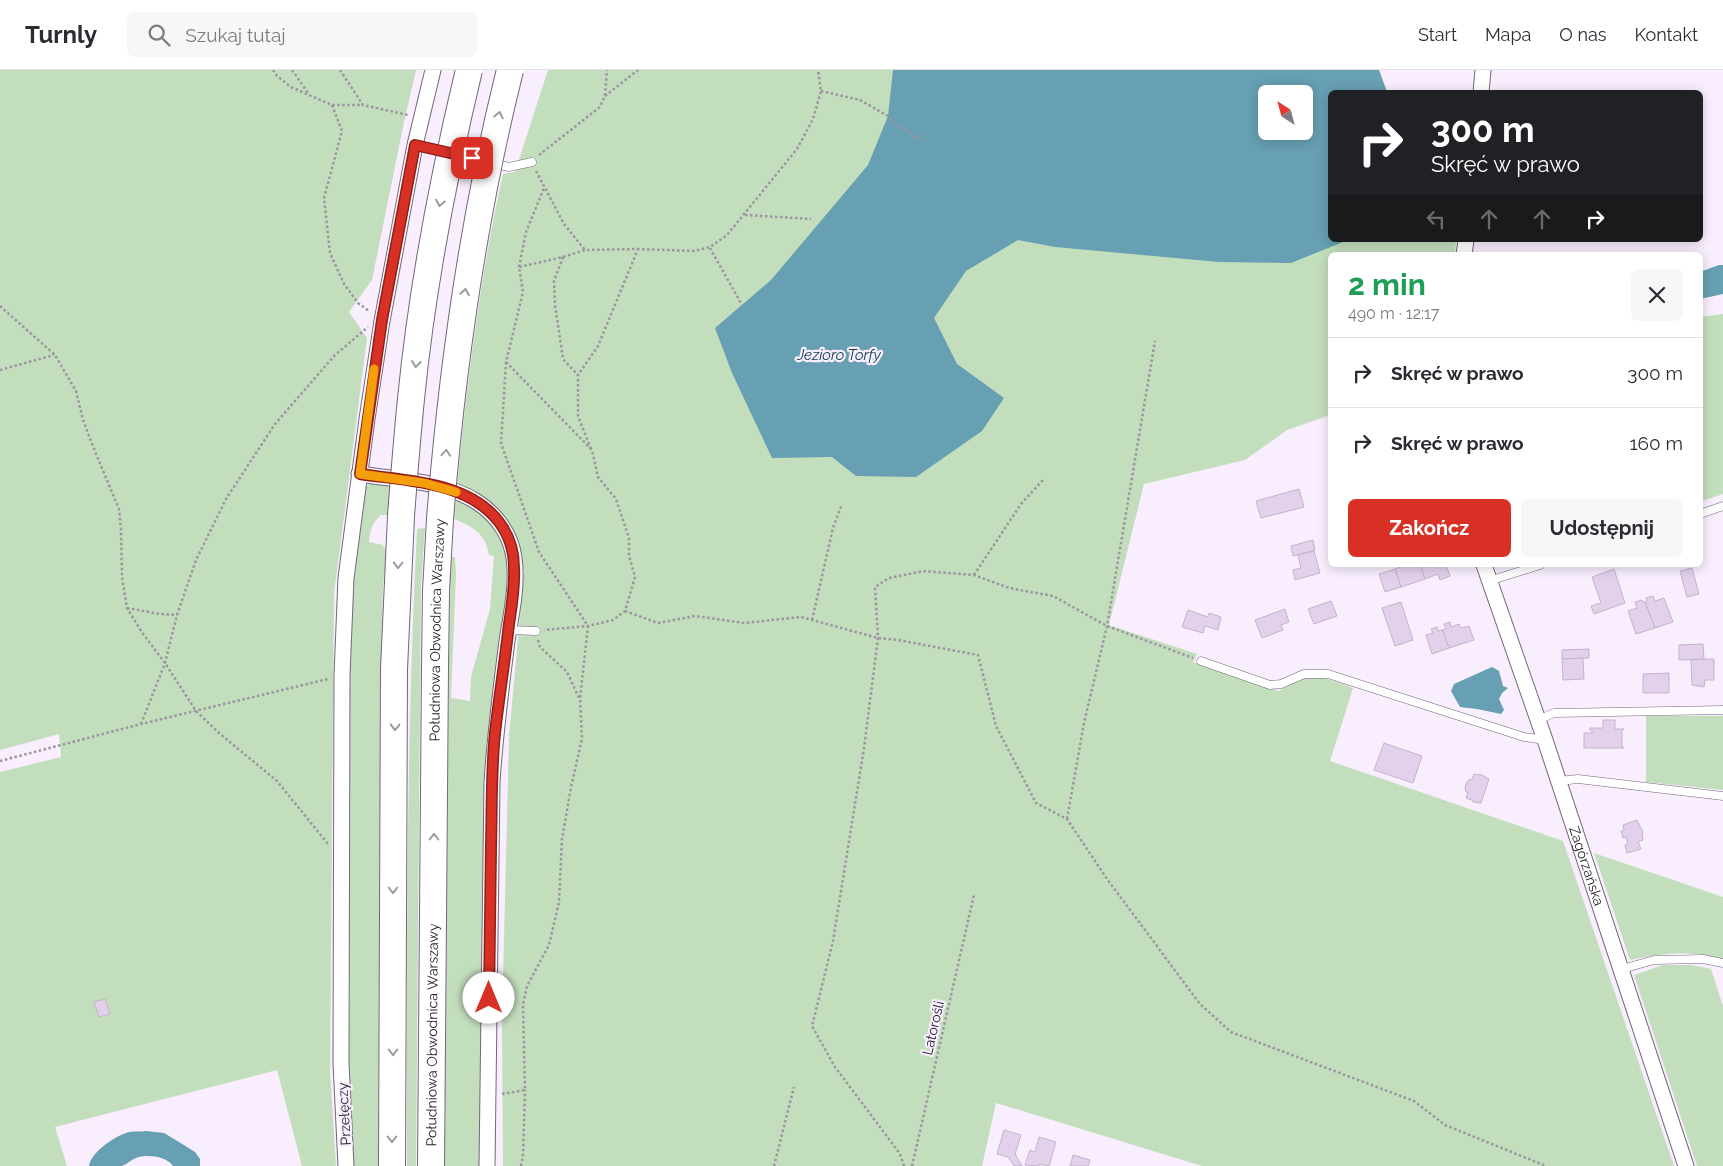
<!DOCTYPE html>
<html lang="pl">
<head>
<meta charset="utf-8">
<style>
  :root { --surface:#fff; --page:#f7f7f7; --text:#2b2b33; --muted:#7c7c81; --line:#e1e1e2; --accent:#d93025 }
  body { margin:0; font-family:Raleway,sans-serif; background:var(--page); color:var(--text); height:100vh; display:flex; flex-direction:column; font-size:19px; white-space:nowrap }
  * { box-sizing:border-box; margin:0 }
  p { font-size:16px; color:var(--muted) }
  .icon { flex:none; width:28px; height:28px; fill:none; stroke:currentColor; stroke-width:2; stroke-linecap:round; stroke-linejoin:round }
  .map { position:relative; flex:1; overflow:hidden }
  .side { position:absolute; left:1328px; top:182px; width:375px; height:315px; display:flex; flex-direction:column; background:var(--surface); border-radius:8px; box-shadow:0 2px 12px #0003 }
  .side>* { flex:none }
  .guide { position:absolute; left:1328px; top:20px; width:375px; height:152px; border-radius:8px; box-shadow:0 2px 12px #0003; background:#202124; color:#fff; overflow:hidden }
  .needle { width:32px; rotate:324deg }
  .buttons { position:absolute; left:1258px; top:15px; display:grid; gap:10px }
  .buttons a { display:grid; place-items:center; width:55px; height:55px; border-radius:8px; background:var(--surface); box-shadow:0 2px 12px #0003; font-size:25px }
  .pin { position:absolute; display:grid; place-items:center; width:42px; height:42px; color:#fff; margin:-21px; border-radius:10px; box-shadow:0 2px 8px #0006 }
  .me { position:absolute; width:55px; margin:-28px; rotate:0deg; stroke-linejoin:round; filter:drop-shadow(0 0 4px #0008) }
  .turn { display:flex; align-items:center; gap:18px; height:105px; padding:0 20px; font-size:22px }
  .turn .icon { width:65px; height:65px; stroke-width:2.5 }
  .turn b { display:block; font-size:35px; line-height:42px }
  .lanes { display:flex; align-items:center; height:48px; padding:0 20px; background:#0003; justify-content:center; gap:25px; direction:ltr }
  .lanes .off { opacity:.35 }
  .round { display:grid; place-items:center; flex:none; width:52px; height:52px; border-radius:8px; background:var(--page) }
  .head { display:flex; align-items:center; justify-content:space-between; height:85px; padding:0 20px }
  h1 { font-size:30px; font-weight:700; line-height:38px; color:#1e9e55 }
  .action { display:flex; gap:10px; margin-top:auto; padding:10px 20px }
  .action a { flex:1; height:58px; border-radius:8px; background:var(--accent); color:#fff; font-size:20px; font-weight:700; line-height:58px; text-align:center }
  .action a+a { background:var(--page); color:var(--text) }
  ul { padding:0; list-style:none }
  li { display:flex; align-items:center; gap:15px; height:70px; padding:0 20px; border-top:1px solid var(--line) }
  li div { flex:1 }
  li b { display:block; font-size:19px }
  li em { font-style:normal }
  header { display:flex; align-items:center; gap:30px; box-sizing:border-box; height:70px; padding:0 25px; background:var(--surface); border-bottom:1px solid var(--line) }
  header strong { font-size:24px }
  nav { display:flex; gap:28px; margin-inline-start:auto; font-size:18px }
  .search { width:350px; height:45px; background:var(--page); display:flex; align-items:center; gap:12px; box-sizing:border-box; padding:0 18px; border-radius:8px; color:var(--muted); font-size:19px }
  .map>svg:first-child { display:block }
  .green { fill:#c3debd; fill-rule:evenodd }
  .water { fill:#679fb3; fill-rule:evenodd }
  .building { fill:#e3d1ec; stroke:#c4b3cd }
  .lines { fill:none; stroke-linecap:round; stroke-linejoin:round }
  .lane-casing { stroke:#74657c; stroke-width:9 }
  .street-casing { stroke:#74657c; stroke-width:17 }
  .highway-casing { stroke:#74657c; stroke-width:28 }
  .path { stroke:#9d94a1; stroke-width:2.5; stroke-dasharray:2.5 2.5; stroke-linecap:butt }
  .lane { stroke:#fff; stroke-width:8 }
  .street { stroke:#fff; stroke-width:15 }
  .highway { stroke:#fff; stroke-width:26 }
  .highway-bridge-casing { stroke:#74657c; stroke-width:28; stroke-linecap:butt }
  .highway-bridge { stroke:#fff; stroke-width:26 }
  .oneway { stroke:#9e9ba0 }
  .route-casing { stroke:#8d1f18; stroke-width:12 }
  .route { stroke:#d93025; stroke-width:9 }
  .slow { stroke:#f59e0b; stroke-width:9 }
  .labels { text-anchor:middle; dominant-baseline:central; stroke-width:4.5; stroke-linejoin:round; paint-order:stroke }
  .street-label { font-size:14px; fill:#28212b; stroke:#f8eefe }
  .water-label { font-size:15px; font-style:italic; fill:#0e4050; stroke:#f8eefe }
</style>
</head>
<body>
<header>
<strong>Turnly</strong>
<div class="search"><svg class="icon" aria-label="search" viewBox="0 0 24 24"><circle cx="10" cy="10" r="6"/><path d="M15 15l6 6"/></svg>Szukaj tutaj</div>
<nav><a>Start</a><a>Mapa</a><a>O nas</a><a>Kontakt</a></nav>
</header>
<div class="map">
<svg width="1723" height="1096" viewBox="0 0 1723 1096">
  <rect width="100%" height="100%" fill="#f8eefe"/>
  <g class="green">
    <path d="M0 0H416L404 52 372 210 349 242 367 268 334 524 330 1001 336 1096H302L277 1000 55 1057 67 1096H0V702L61 687 59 664 0 680Z"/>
    <path d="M548 0H1379L1387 22H1330V170H1456L1455 185H1330V345L1287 360 1245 390 1144 414 1109 555 1197 584 1193 592 1279 621C1309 601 1322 606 1353 618L1330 691 1563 771 1674 1096H1202L996 1033 982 1096H503L502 951 509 666 524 503C521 483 518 460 503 446 493 436 469 424 457 417 467 312 480 207 503 104L515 102ZM1266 24H1304V61H1266Z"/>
    <path d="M1723 244V424L1702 431 1700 427V247Z"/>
    <path d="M374 413 390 415 389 445H381C372 453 370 460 369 472L383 475 384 478 388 477 383 515 382 555 378 1096H353L349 1056 350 534 355 476 365 417 370 414Z"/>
    <path d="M456 429 473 437 489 451 500 466 506 481 508 500V524L488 663 482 1096H444L450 487H455L456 504 451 628 470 631 471 607 490 539 494 486 489 485C486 464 472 456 454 449Z"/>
    <path d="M425 458 421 515 416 1096H407C407 884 406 671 417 459Z"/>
    <path d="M1646 646H1723V720L1646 712Z"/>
    <path d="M1594 783 1723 827V890C1689 879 1664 883 1630 890Z"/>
    <path d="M1663 895H1691L1711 899 1723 936V1096H1697L1634 905Z"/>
  </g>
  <g class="water">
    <path d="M893 0H1379L1387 22H1330V170H1348L1291 193 1219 192 1055 177 1018 170 966 201 934 248 957 294 1004 328 982 361 916 407 856 406 832 387 772 388 732 303 715 258 771 210 868 95 888 46ZM1266 24H1304V61H1266Z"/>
    <path d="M1719 195H1723V224L1700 229V202Z"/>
    <path d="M1492 597 1499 601 1503 616 1508 618 1502 623 1499 629 1504 640 1501 644 1477 639 1460 637 1451 621 1454 614Z"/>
    <path d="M146 1061 164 1063 179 1072 195 1082 200 1089V1096H173C166 1086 147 1084 136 1088 131 1090 127 1094 122 1096 115 1096 97 1096 89 1096 91 1082 117 1064 130 1062 135 1061 141 1062 146 1061Z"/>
  </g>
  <g class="building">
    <path d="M1299 419 1304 437 1261 448 1256 431Z"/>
    <path d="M1313 470 1315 480 1293 486 1291 476Z"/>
    <path d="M1314 481 1320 503 1295 510 1293 500 1301 498 1298 485Z"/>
    <path d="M1406 495H1420L1425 509 1401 517 1395 499Z"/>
    <path d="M1420 495H1446L1450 506 1440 510 1438 504 1425 509Z"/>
    <path d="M1692 498 1699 524 1687 527 1680 501Z"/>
    <path d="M1395 499 1401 517 1385 522 1379 504Z"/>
    <path d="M1614 499 1625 533 1594 544 1591 536 1601 533 1592 507Z"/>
    <path d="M1653 526 1655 531 1664 528 1673 552 1655 558 1645 532 1647 531 1646 528Z"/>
    <path d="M1642 530 1643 532H1645L1655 558 1636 564 1628 541 1637 538 1635 532Z"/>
    <path d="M1331 531 1337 546 1314 554 1308 539Z"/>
    <path d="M1401 532 1413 570 1395 576 1382 538Z"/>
    <path d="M1285 539 1289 552 1281 555 1283 560 1262 568 1255 550Z"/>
    <path d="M1188 540 1208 547 1209 543 1221 547 1218 560 1205 556 1203 563 1182 557Z"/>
    <path d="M1450 552 1451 557 1459 554 1461 558 1469 556 1474 570 1449 578 1442 560 1446 559 1444 554Z"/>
    <path d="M1437 557 1438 561 1442 560 1449 578 1432 584 1426 565 1433 563 1431 559Z"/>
    <path d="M1703 574 1704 589 1679 590V575Z"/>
    <path d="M1589 579V588L1562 589V580Z"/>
    <path d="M1583 588 1584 609 1563 610 1562 589Z"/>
    <path d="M1704 589H1714V610H1705L1704 617 1692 615 1691 590Z"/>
    <path d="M1669 603V623H1643V604Z"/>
    <path d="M1603 650H1615V659H1624L1622 660V676L1624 678H1584V663H1592V660H1590V658H1603Z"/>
    <path d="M1384 673 1422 686 1413 713 1374 700Z"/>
    <path d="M1474 704 1482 705 1489 709 1481 733 1473 732 1472 730 1466 728 1468 722H1466L1465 717 1467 712 1470 709 1472 710Z"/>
    <path d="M1637 750 1643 762 1642 764 1643 770 1638 772 1641 779 1627 783 1625 775 1628 774 1626 767 1623 768 1621 761 1624 760 1623 755Z"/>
    <path d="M105 929 110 944 99 947 94 932Z"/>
    <path d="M1004 1060 1021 1065 1015 1084 1022 1096H1014L1008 1087 997 1084Z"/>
    <path d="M1039 1067 1056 1072 1049 1096 1039 1094V1096L1025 1095 1030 1080 1035 1082Z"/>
    <path d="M1073 1085 1090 1090 1088 1096H1070Z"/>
  </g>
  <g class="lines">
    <defs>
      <g id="lane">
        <path d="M415 75 509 97 532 92"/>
        <path d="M1700 444 1723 436"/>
        <path d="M1489 511 1540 495"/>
        <path d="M509 560 536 561"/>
        <path d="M1201 591 1270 615 1281 614 1304 604H1328L1524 667 1545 670"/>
        <path d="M1538 650 1554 643 1723 640"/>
        <path d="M1559 711 1578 709 1723 726"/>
        <path d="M1622 899 1654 890 1703 889 1723 893"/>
      </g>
      <g id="street">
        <path d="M1481 22 1483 0"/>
        <path d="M1464 185 1466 170"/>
        <path d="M359 404C398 410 443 410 477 432 497 445 511 465 514 488 518 515 511 545 507 571 501 618 495 665 492 712L487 1096"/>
        <path id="s1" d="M1484 495 1545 670 1686 1096"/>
        <path d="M346 1096 341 993 342 605 346 508 367 349 382 251 415 75 433 0"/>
      </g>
      <g id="highway">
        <path d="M392 1096 394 599 401 446"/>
        <path id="s2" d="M431 1096 435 598 436 521 440 449"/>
      </g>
    </defs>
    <use href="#lane" class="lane-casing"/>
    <use href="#street" class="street-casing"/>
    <use href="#highway" class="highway-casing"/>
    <g class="path">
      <path d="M273 0 277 6 291 17 332 35H363"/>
      <path d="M292 0 308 23"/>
      <path d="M340 0 363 35 408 45"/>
      <path d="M821 21 860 30 888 46 895 56 905 59 914 67 918 66 921 68 920 71"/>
      <path d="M605 26 638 0"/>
      <path d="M332 35 342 61 324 128 330 183 344 214 358 233 369 241"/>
      <path d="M539 85 600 37 605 26 607 0"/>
      <path d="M536 101 564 154 585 180"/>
      <path d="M745 145 811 149"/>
      <path d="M710 178 742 235"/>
      <path d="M563 187 554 211 555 235 563 289 578 305"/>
      <path d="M519 197 526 162 544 118"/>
      <path d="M0 236 55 285 76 321 83 350 96 384 119 439 121 460 122 507 127 538 141 561 165 593 196 641 219 663 277 711 328 774"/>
      <path d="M506 292 592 380 598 407 616 429 629 468V486L635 507 625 541 613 550 588 556 544 560"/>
      <path d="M0 300 54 285"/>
      <path d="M591 379 578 346V305L598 276 638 179"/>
      <path d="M974 505 1021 434 1043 410"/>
      <path d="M127 538 160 544 177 545"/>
      <path d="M625 541 658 553 695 546 744 553 801 547 878 568 898 570 978 585 996 656 1036 733 1067 749 1107 809 1200 934 1231 962 1414 1031 1445 1055 1546 1096"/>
      <path d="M812 550 833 458 842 434"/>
      <path d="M538 570 540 577 567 602 579 628"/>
      <path d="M141 654 165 593 177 545 196 490 226 429 275 354 335 285 368 257"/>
      <path d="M0 691 141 654 328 609"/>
      <path d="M1067 749 1084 653 1107 556 1155 271"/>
      <path d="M502 1024 525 1020 523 935 527 916 549 875 559 832 562 769 571 717 582 669 580 629 588 556 539 482 501 373 506 292 523 222 519 197 563 187 585 180 638 179 694 181 710 177 727 165 797 79 813 49 821 21 818 0"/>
      <path d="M521 1096 523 1085 525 1020"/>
      <path d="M774 1096 794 1017"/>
      <path d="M904 1096 900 1084 835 997 812 956 833 871 864 678 878 568 875 517 889 508 923 501 974 505 1009 518 1053 526 1107 556 1193 588"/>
      <path d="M912 1096 974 825"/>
    </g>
    <use href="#lane" class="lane"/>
    <use href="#street" class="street"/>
    <use href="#highway" class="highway"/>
    <defs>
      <g id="highway-bridge">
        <path d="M401 446C404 407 407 368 411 329 422 218 443 108 469 0"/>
        <path d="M440 449C452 297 473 148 510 0"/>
      </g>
    </defs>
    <use href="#highway-bridge" class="highway-bridge-casing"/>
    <use href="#highway-bridge" class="highway-bridge"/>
  </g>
  <defs><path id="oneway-chevron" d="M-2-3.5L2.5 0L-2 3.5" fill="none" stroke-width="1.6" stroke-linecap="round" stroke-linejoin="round" transform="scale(1.25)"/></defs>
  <g class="oneway">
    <use href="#oneway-chevron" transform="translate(499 45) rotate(-78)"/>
    <use href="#oneway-chevron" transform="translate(440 133) rotate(101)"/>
    <use href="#oneway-chevron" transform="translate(465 222) rotate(-81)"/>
    <use href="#oneway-chevron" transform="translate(416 294) rotate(97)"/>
    <use href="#oneway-chevron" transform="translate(446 383) rotate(-86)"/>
    <use href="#oneway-chevron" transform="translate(398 495) rotate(92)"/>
    <use href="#oneway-chevron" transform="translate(395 657) rotate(91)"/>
    <use href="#oneway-chevron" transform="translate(434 767) rotate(-90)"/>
    <use href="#oneway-chevron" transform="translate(393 820) rotate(90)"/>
    <use href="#oneway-chevron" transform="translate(393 982) rotate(90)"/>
    <use href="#oneway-chevron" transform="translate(392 1069) rotate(90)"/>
  </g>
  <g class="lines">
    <defs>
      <path id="route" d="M472 88 415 75 382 250 360 404C406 411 468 411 499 452 509 465 514 482 514 498 515 517 512 535 509 554 505 591 499 627 495 663 491 701 492 739 491 777 490 827 490 878 489 928"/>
    </defs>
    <use href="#route" class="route-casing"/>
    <use href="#route" class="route"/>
    <path class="slow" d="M374 299 360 404 424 413 456 422"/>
  </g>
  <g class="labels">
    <g class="street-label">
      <text stroke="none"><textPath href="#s2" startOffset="536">Południowa Obwodnica Warszawy</textPath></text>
      <text stroke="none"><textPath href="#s1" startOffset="318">Zagórzańska</textPath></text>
      <text transform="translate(933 958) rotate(-77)">Latorośli</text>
      <text stroke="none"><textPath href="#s2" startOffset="131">Południowa Obwodnica Warszawy</textPath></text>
      <text transform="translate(344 1044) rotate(-93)">Przełęczy</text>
    </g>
    <g class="water-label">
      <text x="839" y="285">Jezioro Torfy</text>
    </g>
  </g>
</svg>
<div class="buttons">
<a><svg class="needle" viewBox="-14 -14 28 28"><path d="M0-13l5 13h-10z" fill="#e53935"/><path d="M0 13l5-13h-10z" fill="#7c7c81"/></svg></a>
</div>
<div class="pin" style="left:472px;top:88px;background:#d93025"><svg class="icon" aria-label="arrive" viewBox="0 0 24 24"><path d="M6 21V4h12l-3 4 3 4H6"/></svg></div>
<svg class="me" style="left:489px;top:928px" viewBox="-20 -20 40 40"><circle r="19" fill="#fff"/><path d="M0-13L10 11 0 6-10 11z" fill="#d93025"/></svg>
<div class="guide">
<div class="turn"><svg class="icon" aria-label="right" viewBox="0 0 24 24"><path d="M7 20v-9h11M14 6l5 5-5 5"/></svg><div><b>300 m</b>Skręć w prawo</div></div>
<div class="lanes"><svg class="icon off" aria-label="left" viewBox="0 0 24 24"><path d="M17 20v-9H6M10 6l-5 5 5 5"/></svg><svg class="icon off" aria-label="ahead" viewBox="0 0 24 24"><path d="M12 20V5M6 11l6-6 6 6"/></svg><svg class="icon off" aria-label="ahead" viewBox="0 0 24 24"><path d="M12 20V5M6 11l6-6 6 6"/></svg><svg class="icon" aria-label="right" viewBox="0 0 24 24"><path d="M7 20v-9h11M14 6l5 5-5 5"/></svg></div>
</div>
<section class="side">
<div class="head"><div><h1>2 min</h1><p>490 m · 12:17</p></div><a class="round"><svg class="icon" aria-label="close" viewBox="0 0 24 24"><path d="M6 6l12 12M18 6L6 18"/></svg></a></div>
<ul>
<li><svg class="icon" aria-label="right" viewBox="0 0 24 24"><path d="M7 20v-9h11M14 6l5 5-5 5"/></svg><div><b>Skręć w prawo</b></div><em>300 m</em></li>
<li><svg class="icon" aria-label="right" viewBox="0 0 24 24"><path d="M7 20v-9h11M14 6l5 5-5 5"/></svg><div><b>Skręć w prawo</b></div><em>160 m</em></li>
</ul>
<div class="action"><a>Zakończ</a><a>Udostępnij</a></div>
</section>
</div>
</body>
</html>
